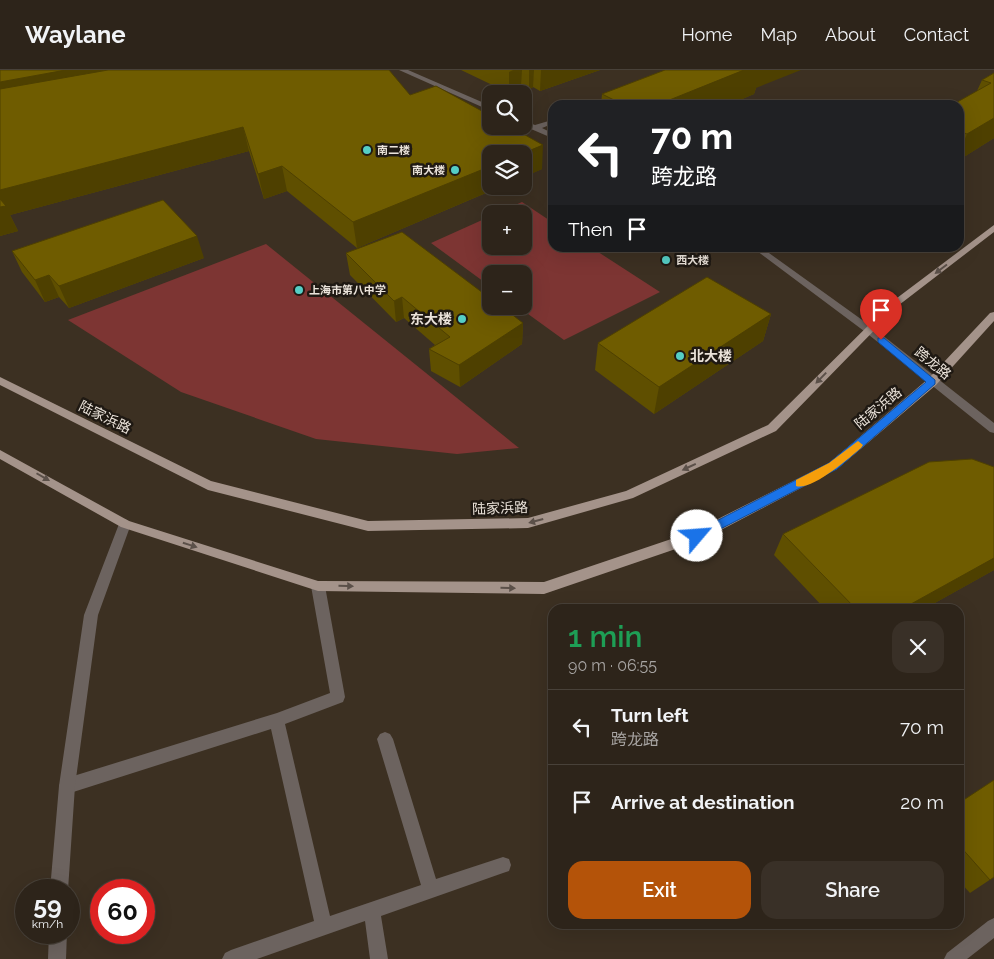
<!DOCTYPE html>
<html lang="en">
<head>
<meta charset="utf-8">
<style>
  :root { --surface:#2d241a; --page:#393027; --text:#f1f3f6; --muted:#a7a4a2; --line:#484139; --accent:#b45309 }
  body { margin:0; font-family:Raleway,"Noto Sans SC",sans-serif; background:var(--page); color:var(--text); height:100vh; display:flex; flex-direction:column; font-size:19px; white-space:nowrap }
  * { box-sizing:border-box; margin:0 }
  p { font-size:16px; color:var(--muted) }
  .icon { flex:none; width:28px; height:28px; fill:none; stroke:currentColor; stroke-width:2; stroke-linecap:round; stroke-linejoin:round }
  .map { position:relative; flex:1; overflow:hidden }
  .sheet { position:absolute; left:548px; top:534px; width:416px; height:325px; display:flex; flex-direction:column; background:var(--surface); border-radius:15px; box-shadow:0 5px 20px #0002,0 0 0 1px var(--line) }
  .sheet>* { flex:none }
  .top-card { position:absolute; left:548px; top:30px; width:416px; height:152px; border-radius:15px; box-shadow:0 5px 20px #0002,0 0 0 1px var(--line); background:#202124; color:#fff; overflow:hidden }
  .fabs { position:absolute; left:482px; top:15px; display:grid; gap:10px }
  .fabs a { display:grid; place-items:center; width:50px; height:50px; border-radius:10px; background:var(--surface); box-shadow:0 5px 20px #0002,0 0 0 1px var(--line); font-size:25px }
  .speed { position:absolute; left:15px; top:809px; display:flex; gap:10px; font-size:25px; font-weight:700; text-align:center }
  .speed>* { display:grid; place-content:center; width:65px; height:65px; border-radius:50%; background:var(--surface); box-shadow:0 5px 20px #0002,0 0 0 1px var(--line); line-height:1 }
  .speed small { font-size:12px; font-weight:400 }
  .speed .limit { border:8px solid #d22; background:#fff; color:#111 }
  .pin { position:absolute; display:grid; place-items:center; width:42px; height:42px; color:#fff; margin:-51px -21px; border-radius:50% 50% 50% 0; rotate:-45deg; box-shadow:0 0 5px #0007 }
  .pin .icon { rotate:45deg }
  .me { position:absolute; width:55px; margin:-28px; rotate:63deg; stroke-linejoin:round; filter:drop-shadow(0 0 4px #0008) }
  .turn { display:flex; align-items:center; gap:18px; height:105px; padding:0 20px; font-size:22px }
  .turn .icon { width:65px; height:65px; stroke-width:2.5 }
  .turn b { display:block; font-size:35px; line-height:42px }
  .then { display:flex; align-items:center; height:48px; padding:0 20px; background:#0003; gap:10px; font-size:19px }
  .round { display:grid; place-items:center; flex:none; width:52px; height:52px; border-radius:15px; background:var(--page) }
  .head { display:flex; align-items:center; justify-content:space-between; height:85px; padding:0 20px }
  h1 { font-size:30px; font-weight:600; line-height:38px; color:#1e9e55 }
  .action { display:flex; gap:10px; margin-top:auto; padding:10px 20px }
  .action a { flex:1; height:58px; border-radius:15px; background:var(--accent); color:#fff; font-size:20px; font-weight:600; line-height:58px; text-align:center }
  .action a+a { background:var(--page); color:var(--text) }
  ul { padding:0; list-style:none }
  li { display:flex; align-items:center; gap:15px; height:75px; padding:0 20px; border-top:1px solid var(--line) }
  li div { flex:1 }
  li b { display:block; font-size:19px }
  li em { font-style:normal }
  header { display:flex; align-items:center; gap:30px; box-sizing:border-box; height:70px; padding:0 25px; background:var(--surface); border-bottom:1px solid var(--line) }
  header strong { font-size:24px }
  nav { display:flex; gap:28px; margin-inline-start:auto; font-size:18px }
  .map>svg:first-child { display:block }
  .green { fill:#7d3533 }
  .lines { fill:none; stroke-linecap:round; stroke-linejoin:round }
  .lane { fill:#6c635f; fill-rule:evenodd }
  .street { fill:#6c635f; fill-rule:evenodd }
  .primary { fill:#a4938a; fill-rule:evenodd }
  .wall { fill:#5f4f00 }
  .shaded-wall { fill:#4e4000 }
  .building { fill:#6f5c00; stroke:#4e4000 }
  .oneway { fill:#5b5049 }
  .route { fill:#1a73e8; stroke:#114b97 }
  .slow { fill:#f59e0b }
  .poi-dot { fill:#55cec5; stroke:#1f1913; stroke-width:2 }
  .labels { text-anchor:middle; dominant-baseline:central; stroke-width:5; stroke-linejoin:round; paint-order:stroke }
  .far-poi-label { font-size:11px; font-weight:bold; fill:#ebe3da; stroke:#1f1913; text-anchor:start }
  .poi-label { font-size:14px; font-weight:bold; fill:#ebe3da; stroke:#1f1913; text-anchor:end }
  .street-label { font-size:14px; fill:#ebe3da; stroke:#1f1913 }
</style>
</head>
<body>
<header>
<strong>Waylane</strong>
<nav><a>Home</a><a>Map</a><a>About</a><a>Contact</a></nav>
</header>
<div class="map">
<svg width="994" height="889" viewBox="0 0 994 889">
  <rect width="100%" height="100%" fill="#3c3022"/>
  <g class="green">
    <path d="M522 132 552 152V178H592L660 222 564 270 517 236H524V204H491V217L431 173 491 146V176H524V144H495Z"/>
    <path d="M266 174 519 378 457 384 316 369 181 322 68 250Z"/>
  </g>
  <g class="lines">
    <path class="lane" d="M318 511 323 512 325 516 345 627 343 632 285 654 330 846 421 815 377 669 380 664 385 662 390 664 393 669 436 809 503 787 509 789 511 795 509 801 503 803 381 846 388 889H370L365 851 257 889H222L225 883 231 880 314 851 271 659 67 724 61 721 59 716 61 711 67 708 277 643 330 623 311 516 313 512Z"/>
    <g class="street">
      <path d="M399 0H408L491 36V41Z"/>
      <path d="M552 50V54L542 58 552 63V68L524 56V51L535 55Z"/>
      <path d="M753 178H762L872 257 994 353V363L990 362 864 261Z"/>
      <path d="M125 449 129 451 131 454 98 545 75 716 68 820H50L59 716 84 545 119 454 121 451Z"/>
      <path d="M994 848V868L967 889H944L947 883 988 851Z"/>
      <path d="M49 862H67L66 889H48Z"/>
    </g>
    <g class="primary">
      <path d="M994 155V162L899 235 776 361 633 428 528 458 368 461 208 420 0 315V307L211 411 368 451 528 448 626 421 768 355 893 231Z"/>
      <path d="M994 242V251L936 315 837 399 702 470 544 524 318 521 121 457 0 389V380L129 451 318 511 544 512 692 462 829 393 928 309 990 243Z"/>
    </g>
  </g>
  <g class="wall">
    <path d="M0 0 410 25 542 99 357 178 287 121 264 129 249 81 10 145 18 161 0 166Z"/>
    <path d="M461 0H600L540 21 533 17 529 20 521 16 509 23Z"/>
    <path d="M994 3V68L959 90V35L977 21 982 10Z"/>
    <path d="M756 18 754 24 728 35H601L602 24Z"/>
    <path d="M552 103V127L549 125 550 104Z"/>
    <path d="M12 181 204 188 69 238 59 227 45 232 22 202Z"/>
    <path d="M346 183 523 253 522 274 460 317 431 301 429 279 435 275 404 248 396 252 350 205Z"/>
    <path d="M771 244 763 271 654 344 595 300 598 273Z"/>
    <path d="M783 464 994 500 924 539H825L774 485Z"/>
    <path d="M959 733 994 807 970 823 959 811Z"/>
  </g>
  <g class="shaded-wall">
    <path d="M66 0H180L0 37V12Z"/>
    <path d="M513 0H522L521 16 509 23V2Z"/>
    <path d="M529 0H534L533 17 529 20Z"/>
    <path d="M541 0H600L540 21Z"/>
    <path d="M744 0H801L756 18 754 24 728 35H657Z"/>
    <path d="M994 48V68L959 90V83L967 64Z"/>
    <path d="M243 57 249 81 10 145 18 161 0 166V120Z"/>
    <path d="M543 75 542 99 524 107V84H521Z"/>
    <path d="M282 96 287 121 264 129 258 104Z"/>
    <path d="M491 96V116H502L357 178 353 152Z"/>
    <path d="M197 166 204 188 69 238 59 216Z"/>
    <path d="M49 205 59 227 45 232 35 210Z"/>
    <path d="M402 227 404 248 396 252 394 231Z"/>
    <path d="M771 244 763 271 654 344 659 317Z"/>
    <path d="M523 253 522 274 460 317 459 295Z"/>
    <path d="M994 488V500L924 539H902Z"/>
  </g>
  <g class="building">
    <path d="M0 0H66L0 12Z"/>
    <path d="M108 0H389L410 25 436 16 491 46V56H509L543 75 521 84H491V96L353 152 282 96 258 104 243 57 0 120V19Z"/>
    <path d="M665 0H744L657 35H624L602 24Z"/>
    <path d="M994 3V48L967 64 959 61V35H952L991 13 982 10Z"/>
    <path d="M0 129 6 136 0 137Z"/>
    <path d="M163 130 197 166 59 216 49 205 35 210 12 181Z"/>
    <path d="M402 162 491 229V236H501L523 253 459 295 429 279 450 267 402 227 394 231 346 183Z"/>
    <path d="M707 207 771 244 659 317 598 273Z"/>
    <path d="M972 389 994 397V488L902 539H856L783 464 929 392Z"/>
    <path d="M994 710V807L990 810 959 775V733Z"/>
  </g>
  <defs><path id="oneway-solid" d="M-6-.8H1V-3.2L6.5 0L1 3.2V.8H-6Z" transform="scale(1.25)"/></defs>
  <g class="oneway">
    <use href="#oneway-solid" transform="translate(941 199) rotate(143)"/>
    <use href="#oneway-solid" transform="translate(821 308) rotate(134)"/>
    <use href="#oneway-solid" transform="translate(689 397) rotate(155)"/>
    <use href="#oneway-solid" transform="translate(43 407) rotate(30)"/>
    <use href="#oneway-solid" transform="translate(536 451) rotate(165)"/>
    <use href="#oneway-solid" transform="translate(190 475) rotate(18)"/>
    <use href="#oneway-solid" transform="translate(346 516) rotate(1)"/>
    <use href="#oneway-solid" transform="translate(508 518) rotate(1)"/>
  </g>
  <path class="route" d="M878 268H884L935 310V314L837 399 701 469H693V463L829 393 926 312 878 272Z"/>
  <path class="slow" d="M858 371 863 375 861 378C849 388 812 421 796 416V410L829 393Z"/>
  <g class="poi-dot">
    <circle cx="367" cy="80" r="5"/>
    <circle cx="455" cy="100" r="5"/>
    <circle cx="666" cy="190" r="5"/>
    <circle cx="299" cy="220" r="5"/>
    <circle cx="462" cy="249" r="5"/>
    <circle cx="680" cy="286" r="5"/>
  </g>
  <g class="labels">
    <g class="far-poi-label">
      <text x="377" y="80">南二楼</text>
      <text x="445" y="100" text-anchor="end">南大楼</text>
      <text x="676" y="190">西大楼</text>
      <text x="309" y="220">上海市第八中学</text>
    </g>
    <g class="poi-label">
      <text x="452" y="249">东大楼</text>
      <text x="690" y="286" text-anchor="start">北大楼</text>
    </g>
    <g class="street-label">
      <text transform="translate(933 293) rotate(39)">跨龙路</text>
      <text transform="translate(878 338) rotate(-40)">陆家浜路</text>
      <text transform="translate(105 347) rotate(26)">陆家浜路</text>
      <text transform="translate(500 438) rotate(-2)">陆家浜路</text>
    </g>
  </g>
</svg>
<div class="fabs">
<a><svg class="icon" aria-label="search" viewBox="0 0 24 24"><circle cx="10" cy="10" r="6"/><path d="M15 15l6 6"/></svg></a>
<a><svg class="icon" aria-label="layers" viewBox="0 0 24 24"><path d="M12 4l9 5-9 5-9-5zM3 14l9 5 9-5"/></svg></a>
<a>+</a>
<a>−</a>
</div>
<div class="speed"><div>59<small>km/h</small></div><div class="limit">60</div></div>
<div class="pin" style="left:881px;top:270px;background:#d93025"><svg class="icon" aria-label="arrive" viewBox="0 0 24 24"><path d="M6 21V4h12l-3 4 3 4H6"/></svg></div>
<svg class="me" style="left:697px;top:466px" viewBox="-20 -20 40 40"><circle r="19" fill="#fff"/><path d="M0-13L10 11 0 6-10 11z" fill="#1a73e8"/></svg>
<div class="top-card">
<div class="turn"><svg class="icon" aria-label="left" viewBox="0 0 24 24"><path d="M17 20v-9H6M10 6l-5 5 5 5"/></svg><div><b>70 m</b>跨龙路</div></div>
<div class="then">Then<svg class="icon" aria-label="arrive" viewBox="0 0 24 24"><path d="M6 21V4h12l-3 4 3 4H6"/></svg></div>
</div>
<section class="sheet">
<div class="head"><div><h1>1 min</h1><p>90 m · 06:55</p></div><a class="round"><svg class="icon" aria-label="close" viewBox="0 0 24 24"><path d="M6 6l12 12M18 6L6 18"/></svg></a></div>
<ul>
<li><svg class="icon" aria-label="left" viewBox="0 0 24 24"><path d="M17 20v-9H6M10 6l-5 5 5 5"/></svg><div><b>Turn left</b><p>跨龙路</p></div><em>70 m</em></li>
<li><svg class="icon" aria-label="arrive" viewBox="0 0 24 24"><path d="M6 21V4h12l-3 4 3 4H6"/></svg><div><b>Arrive at destination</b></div><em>20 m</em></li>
</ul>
<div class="action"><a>Exit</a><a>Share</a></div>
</section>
</div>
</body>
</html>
